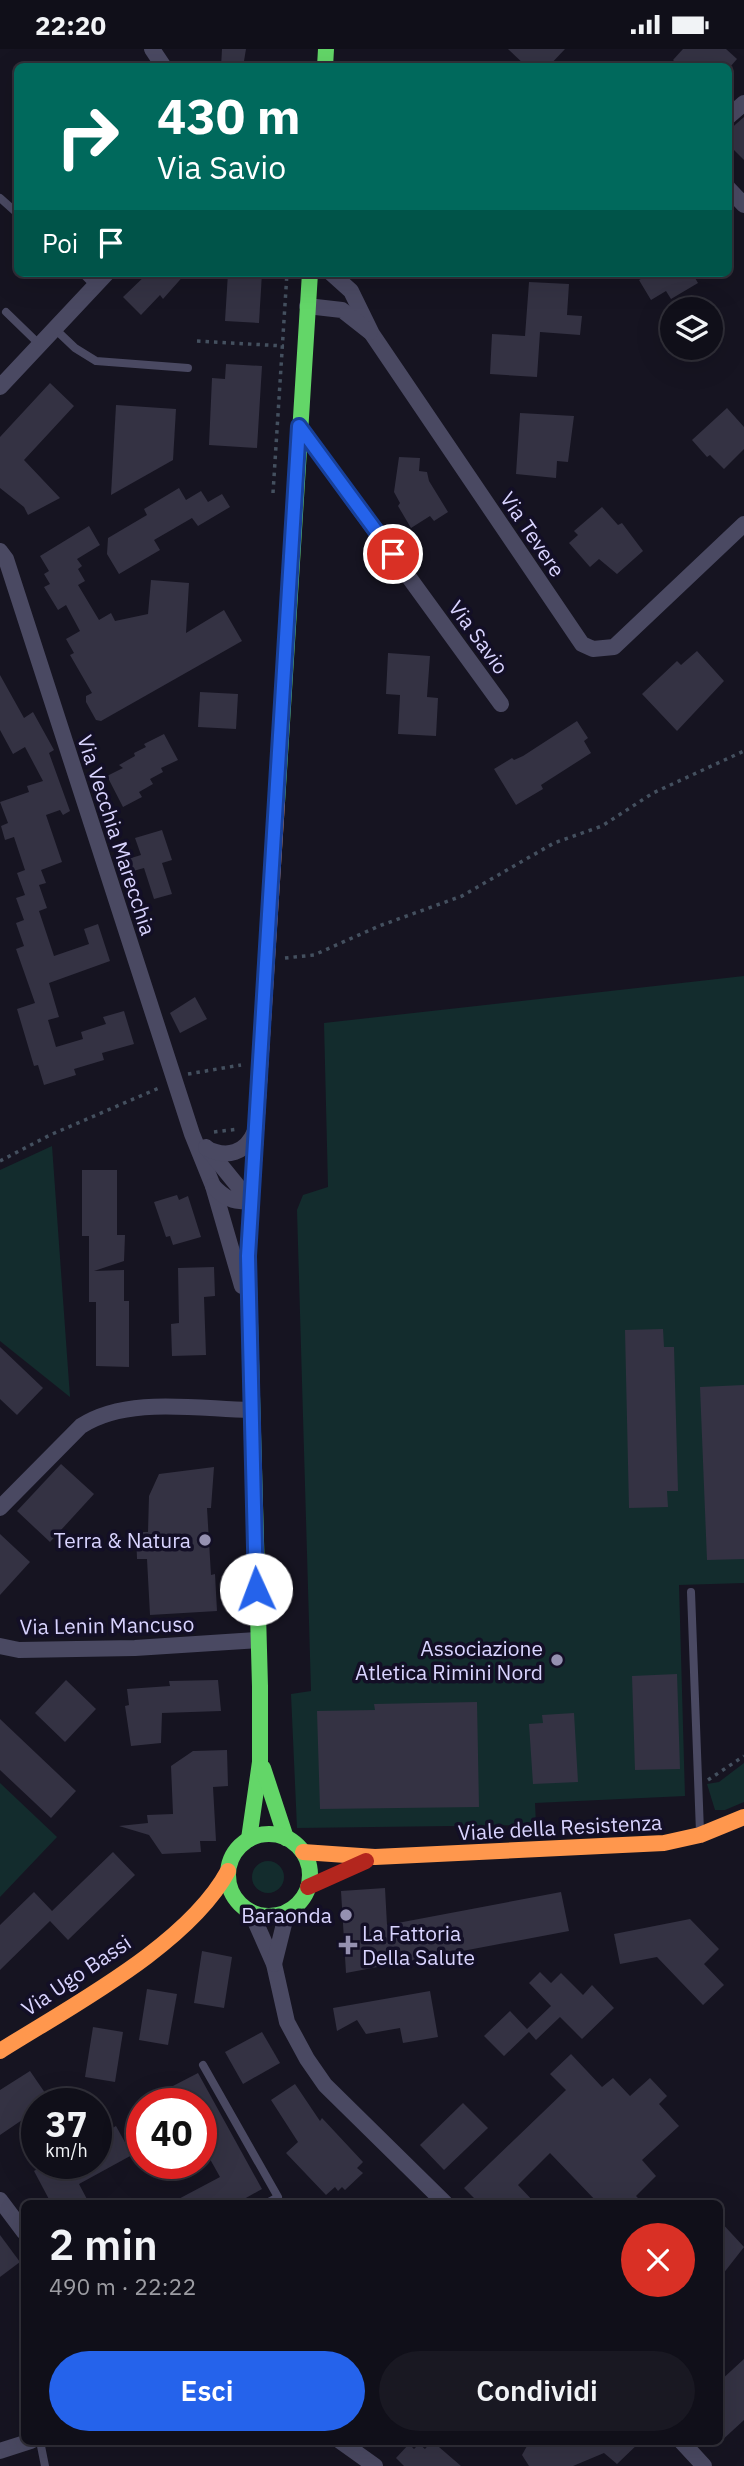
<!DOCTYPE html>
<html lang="it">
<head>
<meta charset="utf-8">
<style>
  :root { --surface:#100f19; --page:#191822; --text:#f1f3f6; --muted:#9c9ca2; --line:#302f38; --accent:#2563eb }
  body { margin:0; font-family:"IBM Plex Sans",sans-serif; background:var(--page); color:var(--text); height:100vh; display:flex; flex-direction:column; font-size:26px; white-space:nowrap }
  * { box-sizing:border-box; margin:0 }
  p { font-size:23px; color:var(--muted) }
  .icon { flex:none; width:38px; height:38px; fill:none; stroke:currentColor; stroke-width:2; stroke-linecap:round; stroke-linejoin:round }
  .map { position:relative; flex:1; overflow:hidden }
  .side { position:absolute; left:21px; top:2151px; width:702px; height:245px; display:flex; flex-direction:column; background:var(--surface); border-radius:10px; box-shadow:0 7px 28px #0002,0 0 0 2px var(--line) }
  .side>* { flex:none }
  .hud { position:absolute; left:14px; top:14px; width:718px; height:214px; border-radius:10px; box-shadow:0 7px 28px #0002,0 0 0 2px var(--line); background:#00695c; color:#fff; overflow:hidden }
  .tools { position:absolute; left:660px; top:248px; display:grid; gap:14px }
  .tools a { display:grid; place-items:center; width:63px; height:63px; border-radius:50%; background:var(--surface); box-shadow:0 7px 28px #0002,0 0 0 2px var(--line); font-size:35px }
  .speed { position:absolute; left:21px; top:2039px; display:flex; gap:14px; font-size:35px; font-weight:700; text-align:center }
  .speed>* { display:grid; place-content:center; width:91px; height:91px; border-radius:50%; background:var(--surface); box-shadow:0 7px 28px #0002,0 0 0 2px var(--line); line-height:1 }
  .speed small { font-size:18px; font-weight:400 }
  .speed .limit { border:10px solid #d22; background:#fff; color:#111 }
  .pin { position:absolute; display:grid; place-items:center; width:60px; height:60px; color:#fff; margin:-30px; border:4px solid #fff; border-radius:50%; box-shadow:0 2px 7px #0007 }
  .me { position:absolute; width:77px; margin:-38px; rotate:358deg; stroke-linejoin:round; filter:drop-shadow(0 0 5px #0008) }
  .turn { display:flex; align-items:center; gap:24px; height:147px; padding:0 28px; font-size:32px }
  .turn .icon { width:91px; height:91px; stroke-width:2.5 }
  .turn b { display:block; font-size:49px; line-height:60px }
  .then { display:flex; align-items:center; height:66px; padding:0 28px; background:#0003; gap:14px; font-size:26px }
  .round { display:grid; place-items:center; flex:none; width:74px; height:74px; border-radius:37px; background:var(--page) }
  .summary { display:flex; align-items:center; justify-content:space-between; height:119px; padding:0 28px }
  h1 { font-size:42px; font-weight:600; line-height:52px }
  .action { display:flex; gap:14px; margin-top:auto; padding:14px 28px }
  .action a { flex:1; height:80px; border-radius:42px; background:var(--accent); color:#fff; font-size:28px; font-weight:600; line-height:80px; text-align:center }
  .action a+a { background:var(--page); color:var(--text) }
  .status { display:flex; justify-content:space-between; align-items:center; height:49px; padding:0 35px; background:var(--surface); direction:ltr }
  .status svg { height:19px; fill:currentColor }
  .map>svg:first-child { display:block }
  .green { fill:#132c2d }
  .building { fill:#343243 }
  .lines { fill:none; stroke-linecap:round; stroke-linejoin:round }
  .path { stroke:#44505f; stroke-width:3.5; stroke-dasharray:3.5 5; stroke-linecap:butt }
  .lane { stroke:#4a4962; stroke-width:8 }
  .street { stroke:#4a4962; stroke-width:16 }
  .fast { stroke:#63d668; stroke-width:16 }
  .slow { stroke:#ff974d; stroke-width:16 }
  .jam { stroke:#b3261e; stroke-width:16 }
  .route-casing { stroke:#184099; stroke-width:18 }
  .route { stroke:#2563eb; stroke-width:12 }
  .poi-dot { fill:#9591b1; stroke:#130f26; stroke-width:2.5 }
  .labels { text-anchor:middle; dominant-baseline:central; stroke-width:7; stroke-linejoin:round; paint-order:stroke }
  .street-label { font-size:21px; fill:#d9d4ff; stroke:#130f26 }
  .poi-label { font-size:21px; fill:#d9d4ff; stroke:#130f26; text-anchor:end }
</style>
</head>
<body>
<div class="status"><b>22:20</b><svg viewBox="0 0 49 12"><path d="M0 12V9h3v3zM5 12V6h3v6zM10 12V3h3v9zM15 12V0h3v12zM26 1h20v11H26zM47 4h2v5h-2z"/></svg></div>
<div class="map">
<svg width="744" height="2417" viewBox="0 0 744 2417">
  <rect width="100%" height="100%" fill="#161421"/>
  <g class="green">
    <path d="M744 927V1534L679 1536 685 1747 535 1754 536 1776 297 1779 291 1645 311 1642 297 1161 303 1146 328 1138 324 974Z"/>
    <path d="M52 1097 70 1348 0 1292V1121Z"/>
    <path d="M744 1714V1753L725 1761H715L707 1735 719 1733Z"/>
    <path d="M0 1734 57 1788 0 1848Z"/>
    <circle cx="268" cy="1828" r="16"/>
  </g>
  <g class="building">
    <path d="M222 0H246L243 18H221Z"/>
    <path d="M508 0H565L548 18H527Z"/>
    <path d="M683 0H726L737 10 730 18H680L673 11Z"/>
    <path d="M744 68V111L728 95V82Z"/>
    <path d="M148 224H186L163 250 160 246 141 266 123 248Z"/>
    <path d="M228 224H262L259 274 225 272Z"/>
    <path d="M652 224H692L698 234 671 250 666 242 651 251 639 231Z"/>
    <path d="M529 233 569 235 567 266 582 267 580 286 540 283 537 328 490 325 492 285 525 287Z"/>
    <path d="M226 315 262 317 257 399 209 396 212 329 225 330Z"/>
    <path d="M50 334 74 357 24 411 60 449 28 466 24 458 0 439V388Z"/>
    <path d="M116 356 176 360 173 411 111 446Z"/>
    <path d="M727 359 744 378V400L724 420 710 406 707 408 692 391Z"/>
    <path d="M520 364 574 367 568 413 557 412 556 429 516 425Z"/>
    <path d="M399 408 420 409 419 422 427 423 429 432 448 463 434 472 430 467 411 479 398 457 400 454 394 443Z"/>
    <path d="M179 439 186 451 201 442 208 453 222 445 230 458 198 477 192 469 154 491 160 501 119 525 107 505 108 489 147 466 144 460Z"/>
    <path d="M602 458 618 476 622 474 643 502 617 525 599 510 590 518 569 494 578 486 574 482Z"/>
    <path d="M89 477 100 496 77 510 82 517 78 520 85 532 78 536 99 571 111 564 115 572 148 565 151 531 189 534 186 584 224 561 242 592 101 672 96 671 86 653V647L92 644 70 606 74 604 66 590 80 582 66 556 58 561 44 538 50 535 44 525 49 522 40 507Z"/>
    <path d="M697 602 724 632 677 682 642 645 677 612 681 616Z"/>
    <path d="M388 604 430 607 427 648 438 649 436 687 398 685 400 646 386 645Z"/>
    <path d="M0 626 24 669 33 663 54 701 49 704 70 762 63 766 60 761 46 766 62 813 41 821 46 834 39 836 47 859 39 862 54 907 89 895 84 880 98 875 110 912 49 934 59 968 48 971 56 998 83 990 81 983 106 975 103 968 124 962 134 995 102 1004 104 1011 74 1020 76 1026 44 1036 38 1016 34 1017 17 960 35 954 16 900 24 897 16 874 24 871 16 849 25 846 17 824 25 821 14 788 5 791 1 777 8 774 0 753 29 743 27 737 43 732 25 698 13 705 0 681Z"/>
    <path d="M200 643 238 645 236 680 198 678Z"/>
    <path d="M577 672 588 689 584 692 591 704 541 736 543 740 516 756 494 720 512 709 514 711 523 707Z"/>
    <path d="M164 685 178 711 161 719 163 723 150 730 153 735 139 743 142 748 123 758 107 727 123 719 119 716 135 707 134 704 146 698 144 695Z"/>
    <path d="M162 781 172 811 162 814 172 845 154 850 144 819 119 826 115 814 141 806 135 789Z"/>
    <path d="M195 948 207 970 180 984 170 964Z"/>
    <path d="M82 1121H117V1186H125L124 1212 94 1222 124 1221V1252H129V1318L96 1317V1253H89V1187H82Z"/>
    <path d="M177 1146 179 1151 188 1147 201 1188 173 1196 170 1187 166 1188 154 1153Z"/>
    <path d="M214 1218 215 1247 204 1248 206 1306 172 1307 171 1275 179 1274 178 1219Z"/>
    <path d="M663 1280 664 1298H674L678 1442H667L668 1458 629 1459 625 1281Z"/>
    <path d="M0 1298 43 1339 17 1366 0 1350Z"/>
    <path d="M744 1336V1510L707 1511 700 1338Z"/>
    <path d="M61 1415 94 1445 50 1493 17 1462Z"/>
    <path d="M214 1418 211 1459H207L211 1526 215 1525 217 1562 150 1566 147 1510H137L136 1483H148L149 1447 159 1425Z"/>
    <path d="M0 1485 30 1513 0 1546Z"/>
    <path d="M677 1625 680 1720 635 1721 632 1627Z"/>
    <path d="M66 1631 96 1660 65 1693 35 1664Z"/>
    <path d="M218 1631 221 1662 162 1664 161 1694 131 1697 125 1657 129 1656 127 1640 170 1637 169 1632Z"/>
    <path d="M477 1653 479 1758 320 1760 317 1662 375 1661 374 1655Z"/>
    <path d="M574 1664 578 1733 533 1735 529 1675 543 1674 542 1666Z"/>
    <path d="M0 1670 76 1742 51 1769 0 1721Z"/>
    <path d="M227 1701 228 1737 213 1738 216 1792H200L201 1803 162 1805 149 1786 119 1777 148 1774 147 1766 173 1765 171 1717 193 1702Z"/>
    <path d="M113 1803 135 1826 68 1891 50 1872 0 1921V1876L34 1843 52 1862Z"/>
    <path d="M385 1839 387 1876 561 1843 569 1882 346 1924 341 1842Z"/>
    <path d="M690 1870 719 1900 704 1915 724 1936 703 1956 657 1908 620 1915 614 1885Z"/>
    <path d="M202 1902 232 1908 224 1959 194 1954Z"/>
    <path d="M540 1923 551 1934 561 1924 583 1946 592 1936 614 1959 582 1990 560 1968 536 1991 529 1983 504 2007 484 1987 510 1962 527 1980 551 1957 529 1934Z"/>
    <path d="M147 1940 177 1945 168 1996 139 1991Z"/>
    <path d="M430 1942 438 1988 403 1994 400 1979 366 1985 357 1971 337 1982 333 1959Z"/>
    <path d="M93 1978 123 1983 115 2033 85 2028Z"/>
    <path d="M262 1983 280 2014 243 2035 225 2003Z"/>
    <path d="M571 2005 602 2038 613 2029 630 2047 650 2029 667 2047 659 2055 679 2077 642 2111 656 2127 636 2147 643 2154H598L550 2104 518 2136 535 2154H479L464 2139 566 2041 550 2025Z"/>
    <path d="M30 2022 52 2054H37V2087L25 2069 0 2086V2041Z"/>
    <path d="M198 2024 262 2140 237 2154H171L220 2128 201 2094V2054H180L171 2038Z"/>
    <path d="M295 2035 320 2072 322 2069 363 2113 357 2119 363 2124 345 2141 342 2138 338 2142 335 2138 326 2146 286 2104 298 2093 271 2051Z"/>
    <path d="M463 2054 488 2079 444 2121 420 2096Z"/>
    <path d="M116 2077 132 2106 79 2135 89 2154H51L34 2122 48 2114H96V2088Z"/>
    <path d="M719 2171 744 2198 719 2230Z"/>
    <path d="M0 2186 20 2213 0 2228Z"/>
    <path d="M744 2310V2371L719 2394V2333Z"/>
    <path d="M432 2392 461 2417H404L396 2409 409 2395 414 2400 419 2395 425 2400Z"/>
    <path d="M545 2392H641L617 2415 604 2404 573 2417H529L522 2406 527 2397Z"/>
  </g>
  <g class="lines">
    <g class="path">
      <path d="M197 292 284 297"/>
      <path d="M273 444 287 224"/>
      <path d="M285 909 314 906 379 877 462 847 554 794 602 777 653 744 744 702"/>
      <path d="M188 1025 241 1016"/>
      <path d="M214 1083 238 1080"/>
      <path d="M0 1112 50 1086 159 1039"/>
      <path d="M708 1731 744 1707"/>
    </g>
    <g class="lane">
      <path d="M0 149 18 165"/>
      <path d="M82 224 95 237"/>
      <path d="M6 263 40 296"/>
      <path d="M55 280 75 299 96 312 188 319"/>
      <path d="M691 1543 700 1783"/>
      <path d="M203 2016 278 2148 267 2154"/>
      <path d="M40 2392 45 2417"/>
    </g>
    <g class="street">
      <path d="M152 0 164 18"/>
      <path d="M728 68 744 54"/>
      <path d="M728 139 744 156"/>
      <path d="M331 224 351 242 372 285 582 595 593 600 614 598 744 475"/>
      <path d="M307 257 342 261 370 283"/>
      <path d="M0 338 107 224"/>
      <path d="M299 377 501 655"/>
      <path d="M0 502 6 510 192 1085 213 1137 242 1237"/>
      <path d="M206 1098 250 1152C234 1154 224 1149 213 1137"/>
      <path d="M206 1099C227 1110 246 1104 255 1082"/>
      <path d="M0 1459 81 1377C127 1347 197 1360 250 1361"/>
      <path d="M0 1597 19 1601 135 1599 258 1591"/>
      <path d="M251 1863 274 1915 287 1973 307 2010 325 2036 445 2154"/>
      <path d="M274 1915 287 1863"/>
      <path d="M0 2151 24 2183"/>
      <path d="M340 2392 375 2417"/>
      <path d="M681 2392 704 2417"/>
      <path d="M0 2402 31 2392"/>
    </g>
    <g class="fast">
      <path d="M325 18 326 0"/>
      <path d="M277 754 310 224"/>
      <path d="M249 1237 260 1637V1713L249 1790"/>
      <path d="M263 1719 286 1789"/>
      <circle cx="269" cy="1826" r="41"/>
    </g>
    <g class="slow">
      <path d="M249 1237 248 1207 277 754"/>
      <path d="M303 1803 375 1808 664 1794 700 1786 744 1768"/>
      <path d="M0 2002C71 1957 188 1896 228 1822"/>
    </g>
    <path class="jam" d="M308 1838 366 1812"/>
  </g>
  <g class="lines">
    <defs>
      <path id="route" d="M256 1540 248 1207 299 377 393 505"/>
    </defs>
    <use href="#route" class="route-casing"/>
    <use href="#route" class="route"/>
  </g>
  <g class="poi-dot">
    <circle cx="205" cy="1491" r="7"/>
    <circle cx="557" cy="1611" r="7"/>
    <circle cx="346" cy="1866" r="7"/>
    <path d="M344.5 1885.5h7v7h7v7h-7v7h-7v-7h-7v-7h7z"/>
  </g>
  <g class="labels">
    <g class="street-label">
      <text transform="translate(533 485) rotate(56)">Via Tevere</text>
      <text transform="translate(479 588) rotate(54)">Via Savio</text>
      <text transform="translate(117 786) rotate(72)">Via Vecchia Marecchia</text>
      <text transform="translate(107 1576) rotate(-1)">Via Lenin Mancuso</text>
      <text transform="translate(560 1778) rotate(-3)">Viale della Resistenza</text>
      <text transform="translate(76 1926) rotate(-34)">Via Ugo Bassi</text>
    </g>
    <g class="poi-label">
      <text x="191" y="1491">Terra &amp; Natura</text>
      <text x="543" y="1599">Associazione<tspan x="543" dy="24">Atletica Rimini Nord</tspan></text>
      <text x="332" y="1866">Baraonda</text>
      <text x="362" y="1884" text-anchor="start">La Fattoria<tspan x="362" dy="24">Della Salute</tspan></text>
    </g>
  </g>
</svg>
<div class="tools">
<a><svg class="icon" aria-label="layers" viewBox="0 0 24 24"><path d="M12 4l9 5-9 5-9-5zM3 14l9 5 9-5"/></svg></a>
</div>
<div class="speed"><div>37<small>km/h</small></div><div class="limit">40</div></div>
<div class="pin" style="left:393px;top:505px;background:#d93025"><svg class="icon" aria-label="arrive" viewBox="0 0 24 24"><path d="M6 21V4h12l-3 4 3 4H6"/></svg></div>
<svg class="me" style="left:256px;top:1540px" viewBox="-20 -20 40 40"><circle r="19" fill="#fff"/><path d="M0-13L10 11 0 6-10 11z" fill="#2563eb"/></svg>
<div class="hud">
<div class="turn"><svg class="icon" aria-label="right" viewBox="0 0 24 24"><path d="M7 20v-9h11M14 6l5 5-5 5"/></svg><div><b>430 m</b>Via Savio</div></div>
<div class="then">Poi<svg class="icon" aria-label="arrive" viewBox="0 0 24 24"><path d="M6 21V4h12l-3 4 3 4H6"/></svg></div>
</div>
<section class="side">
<div class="summary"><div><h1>2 min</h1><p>490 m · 22:22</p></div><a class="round" style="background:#d93025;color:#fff"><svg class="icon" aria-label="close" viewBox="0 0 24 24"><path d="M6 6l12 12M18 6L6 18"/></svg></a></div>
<div class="action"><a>Esci</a><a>Condividi</a></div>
</section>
</div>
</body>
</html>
